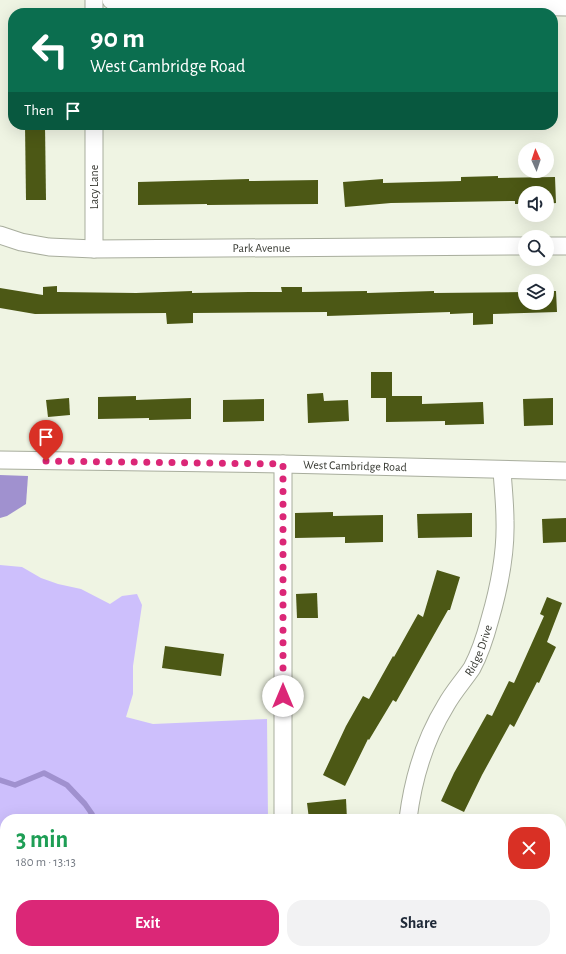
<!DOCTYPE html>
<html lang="en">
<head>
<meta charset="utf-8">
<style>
  :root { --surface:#fff; --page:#f2f2f3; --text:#1f2937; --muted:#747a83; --accent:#db2777 }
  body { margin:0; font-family:"Alegreya Sans",sans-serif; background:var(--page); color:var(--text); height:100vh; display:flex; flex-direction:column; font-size:15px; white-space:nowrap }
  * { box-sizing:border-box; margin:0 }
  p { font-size:13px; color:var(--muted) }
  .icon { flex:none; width:22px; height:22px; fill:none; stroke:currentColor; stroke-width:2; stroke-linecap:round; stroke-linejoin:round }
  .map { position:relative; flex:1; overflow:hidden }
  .details { position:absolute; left:0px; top:814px; width:566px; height:140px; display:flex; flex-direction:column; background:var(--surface); border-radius:16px 16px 0 0; box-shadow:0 4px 16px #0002 }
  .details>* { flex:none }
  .banner { position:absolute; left:8px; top:8px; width:550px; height:122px; border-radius:16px; box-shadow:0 4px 16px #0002; background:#0b6e4f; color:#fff; overflow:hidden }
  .needle { width:26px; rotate:357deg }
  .fabs { position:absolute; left:518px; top:142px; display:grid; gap:8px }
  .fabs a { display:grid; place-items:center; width:36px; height:36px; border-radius:50%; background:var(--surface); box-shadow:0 4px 16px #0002; font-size:20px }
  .pin { position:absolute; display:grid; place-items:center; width:34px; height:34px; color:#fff; margin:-41px -17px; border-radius:50% 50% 50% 0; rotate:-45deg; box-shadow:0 0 4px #0007 }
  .pin .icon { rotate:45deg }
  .me { position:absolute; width:44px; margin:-22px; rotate:0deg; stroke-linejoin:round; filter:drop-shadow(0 0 3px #0008) }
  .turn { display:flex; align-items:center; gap:14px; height:84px; padding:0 16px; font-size:18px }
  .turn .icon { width:52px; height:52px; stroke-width:2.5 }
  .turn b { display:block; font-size:28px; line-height:34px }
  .then { display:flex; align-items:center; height:38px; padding:0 16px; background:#0003; gap:8px; font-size:15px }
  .round { display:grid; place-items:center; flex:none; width:42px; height:42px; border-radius:16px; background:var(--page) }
  .overview { display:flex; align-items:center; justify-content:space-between; height:68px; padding:0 16px }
  h1 { font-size:24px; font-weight:700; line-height:30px; color:#1e9e55 }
  .cta { display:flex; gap:8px; margin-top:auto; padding:8px 16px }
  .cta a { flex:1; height:46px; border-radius:16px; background:var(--accent); color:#fff; font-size:16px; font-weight:700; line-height:46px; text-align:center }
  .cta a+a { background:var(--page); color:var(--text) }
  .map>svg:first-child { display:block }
  .green { fill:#cdbffc }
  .water { fill:#a091cf }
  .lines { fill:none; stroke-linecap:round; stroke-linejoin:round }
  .stream { stroke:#a091cf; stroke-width:5.5 }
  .building { fill:#4c5815 }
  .minor-casing { stroke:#a8ad9d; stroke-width:19 }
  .minor { stroke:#fff; stroke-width:17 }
  .route { stroke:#db2777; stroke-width:7; stroke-dasharray:0 12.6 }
  .labels { text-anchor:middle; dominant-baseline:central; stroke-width:4; stroke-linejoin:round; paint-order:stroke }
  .street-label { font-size:12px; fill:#353730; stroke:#fff }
</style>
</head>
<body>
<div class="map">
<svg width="566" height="954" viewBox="0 0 566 954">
  <rect width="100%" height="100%" fill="#eff4e3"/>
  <path class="green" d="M0 565 22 567 41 578 58 584 81 589 110 604 122 596 137 594 142 605 133 666V694L126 717 153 724 267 719 268 819H5V949H269V954H0Z"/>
  <path class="water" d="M0 475 28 476 26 504 7 516 0 518Z"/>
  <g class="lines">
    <g class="stream">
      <path d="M0 780 15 785 44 773 67 785 85 804 92 814 86 819"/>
      <path d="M0 916 5 915"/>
    </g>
  </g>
  <g class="building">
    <path d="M25 125H45L46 200H26Z"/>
    <path d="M498 176V178L555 177 556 203 547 204V193H525V204H515V201L391 203 345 207 343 182 383 179V183L461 181V177Z"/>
    <path d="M249 179V181L318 180V204L207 205V204L138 205V182Z"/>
    <path d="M57 286V292L136 293 192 291V293L249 292H282L281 287H302V292L367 291V293L434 291V293L525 292V303H547V291H556L557 312 493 314V324L473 325V313L450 314V312L327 316V312L193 313V323L167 324 166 313 35 314 0 308V288L43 295V287Z"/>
    <path d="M371 372H392V396H422V404L483 402 484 424 445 425V421L386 422V398H371Z"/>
    <path d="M323 393 324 401 348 400 349 421 308 423 307 394Z"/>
    <path d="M136 396V400L191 398V419L149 420V418L98 419V397Z"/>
    <path d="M69 398 70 415 48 417 46 400Z"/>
    <path d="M553 398V425L524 426 523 399Z"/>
    <path d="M264 399V421L223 422V400Z"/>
    <path d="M333 512V516L383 515V542L345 543V537L295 538V513Z"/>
    <path d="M472 513V537L418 538 417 514Z"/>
    <path d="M566 518V542L543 543 542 519Z"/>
    <path d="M437 570 460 577 450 610H448L396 702 393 700 369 740 368 739 345 786 323 775 346 726 363 696 369 699 393 656 394 657 418 614 423 617Z"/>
    <path d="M317 593 318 618H297L296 594Z"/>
    <path d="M547 597 562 603 547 642 556 647 539 683 537 682 514 727 510 724 482 775 464 812 441 801 454 773 487 714 492 716 509 681 514 683 544 616 540 614Z"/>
    <path d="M165 646 224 654 221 676 162 668Z"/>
    <path d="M346 799 347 819H309L307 803Z"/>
  </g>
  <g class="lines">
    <defs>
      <g id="minor">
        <path d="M94 0V13"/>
        <path d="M111 0 566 7"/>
        <path d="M94 125V249"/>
        <path id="s1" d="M0 235 21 242 49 247 94 249 525 246"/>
        <path d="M547 246H566"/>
        <path id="s2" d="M0 460 283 464 566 471"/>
        <path d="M283 464V819"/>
        <path id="s3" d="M408 819C413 779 425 739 446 705 453 692 464 680 472 668 479 655 486 634 490 619 499 588 506 555 505 521 505 504 503 487 502 470"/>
        <path d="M283 949V954"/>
        <path d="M422 949 424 954"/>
      </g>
    </defs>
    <use href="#minor" class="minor-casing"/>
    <use href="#minor" class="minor"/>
  </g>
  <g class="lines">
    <path class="route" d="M46 461 283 464V696"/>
  </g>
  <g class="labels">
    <g class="street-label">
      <text transform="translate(94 187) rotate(-90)">Lacy Lane</text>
      <text stroke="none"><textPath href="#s1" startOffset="263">Park Avenue</textPath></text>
      <text stroke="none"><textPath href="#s2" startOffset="355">West Cambridge Road</textPath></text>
      <text stroke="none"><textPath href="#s3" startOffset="185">Ridge Drive</textPath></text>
    </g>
  </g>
</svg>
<div class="fabs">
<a><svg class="needle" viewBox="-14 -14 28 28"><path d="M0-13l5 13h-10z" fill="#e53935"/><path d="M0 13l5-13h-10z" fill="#747a83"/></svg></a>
<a><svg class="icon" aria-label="sound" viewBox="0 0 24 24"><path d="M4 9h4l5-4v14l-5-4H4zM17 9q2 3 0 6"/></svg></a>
<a><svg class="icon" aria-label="search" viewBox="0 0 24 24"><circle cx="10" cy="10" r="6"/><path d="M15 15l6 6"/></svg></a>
<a><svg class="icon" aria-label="layers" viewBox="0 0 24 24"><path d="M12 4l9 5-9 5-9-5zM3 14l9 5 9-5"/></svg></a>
</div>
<div class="pin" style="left:46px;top:461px;background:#d93025"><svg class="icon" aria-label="arrive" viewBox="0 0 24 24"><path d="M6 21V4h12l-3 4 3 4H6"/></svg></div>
<svg class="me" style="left:283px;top:696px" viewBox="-20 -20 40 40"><circle r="19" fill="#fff"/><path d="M0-13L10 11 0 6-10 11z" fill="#db2777"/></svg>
<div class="banner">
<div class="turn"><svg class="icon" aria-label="left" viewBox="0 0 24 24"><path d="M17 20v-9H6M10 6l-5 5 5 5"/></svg><div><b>90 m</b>West Cambridge Road</div></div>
<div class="then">Then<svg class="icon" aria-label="arrive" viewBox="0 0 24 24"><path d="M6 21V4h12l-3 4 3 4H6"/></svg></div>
</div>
<section class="details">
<div class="overview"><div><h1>3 min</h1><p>180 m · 13:13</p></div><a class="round" style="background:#d93025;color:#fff"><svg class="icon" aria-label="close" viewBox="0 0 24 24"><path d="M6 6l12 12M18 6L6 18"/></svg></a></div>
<div class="cta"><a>Exit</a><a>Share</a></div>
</section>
</div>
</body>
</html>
